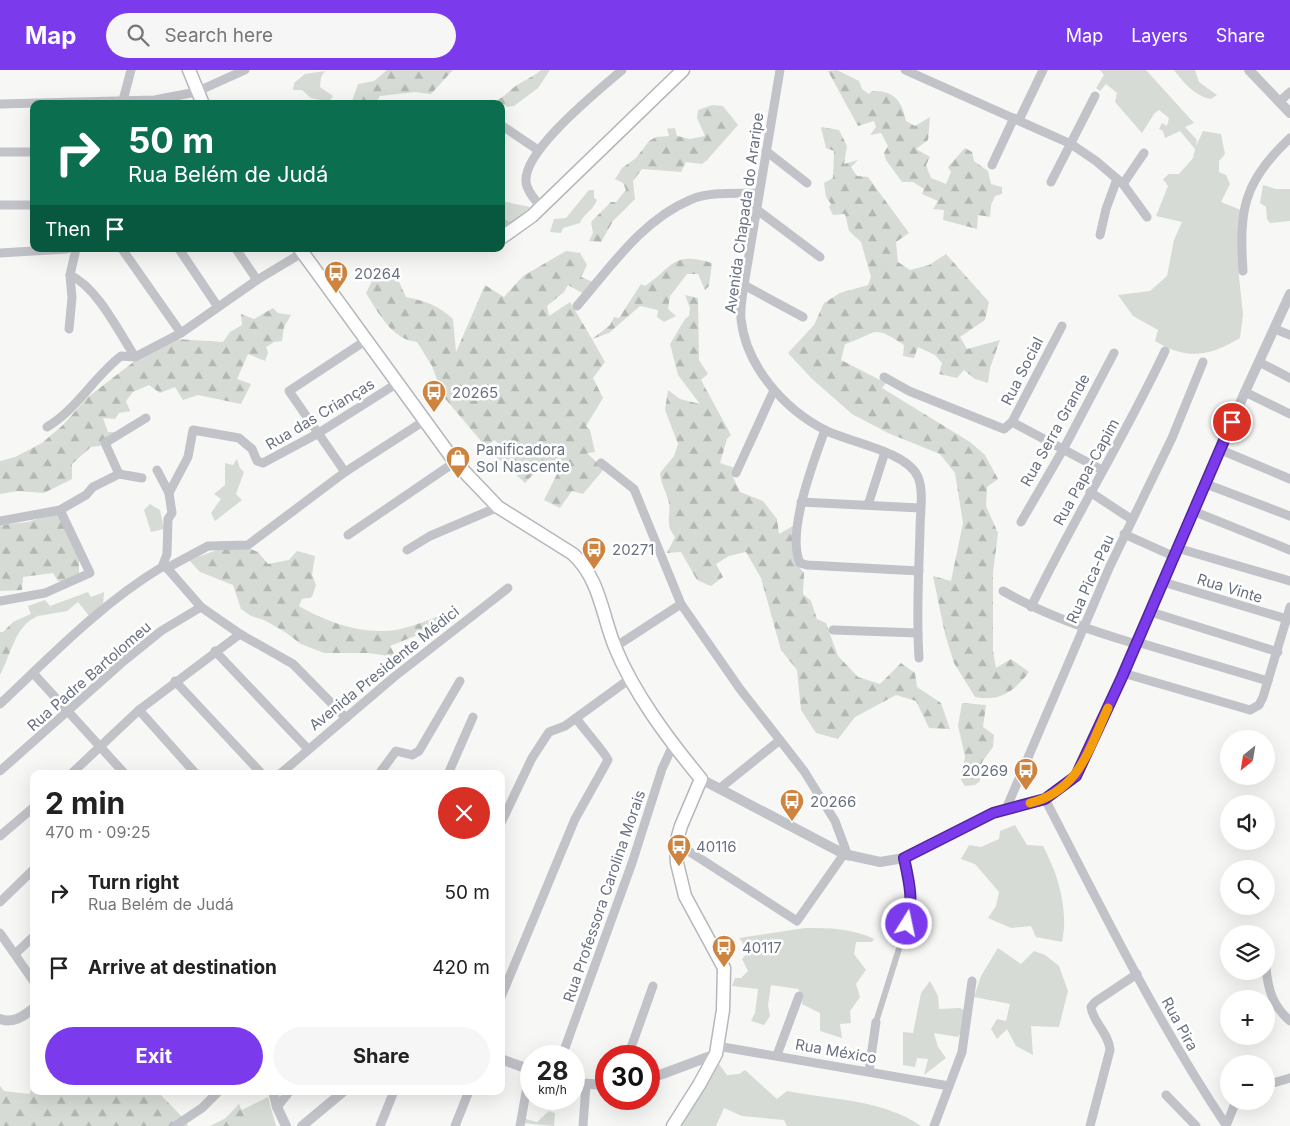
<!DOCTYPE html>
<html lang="en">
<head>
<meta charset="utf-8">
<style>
  :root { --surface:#fff; --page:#f6f6f6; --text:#222; --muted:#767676; --accent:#7c3aed }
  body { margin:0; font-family:Inter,sans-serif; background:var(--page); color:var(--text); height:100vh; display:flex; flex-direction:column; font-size:19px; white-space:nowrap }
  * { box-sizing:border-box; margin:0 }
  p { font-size:16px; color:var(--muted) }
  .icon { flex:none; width:28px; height:28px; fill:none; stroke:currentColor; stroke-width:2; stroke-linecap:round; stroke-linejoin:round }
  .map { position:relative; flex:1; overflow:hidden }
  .details { position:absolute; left:30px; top:700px; width:475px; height:325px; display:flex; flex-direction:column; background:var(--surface); border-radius:10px; box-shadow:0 5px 20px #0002 }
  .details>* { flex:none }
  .top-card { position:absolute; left:30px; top:30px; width:475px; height:152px; border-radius:10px; box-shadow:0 5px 20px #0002; background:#0b6e4f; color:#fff; overflow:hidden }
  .needle { width:32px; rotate:210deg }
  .tools { position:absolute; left:1220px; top:660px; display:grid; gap:10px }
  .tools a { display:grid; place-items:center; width:55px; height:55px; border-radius:50%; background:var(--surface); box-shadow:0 5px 20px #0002; font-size:25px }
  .speed { position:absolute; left:520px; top:975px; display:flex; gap:10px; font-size:25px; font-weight:700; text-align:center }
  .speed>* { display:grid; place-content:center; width:65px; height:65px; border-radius:50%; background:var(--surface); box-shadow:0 5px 20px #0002; line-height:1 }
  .speed small { font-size:12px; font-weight:400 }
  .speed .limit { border:8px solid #d22; background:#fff; color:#111 }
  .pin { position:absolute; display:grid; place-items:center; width:42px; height:42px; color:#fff; margin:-21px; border:2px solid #fff; border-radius:50%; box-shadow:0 1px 5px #0007 }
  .me { position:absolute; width:55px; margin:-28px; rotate:10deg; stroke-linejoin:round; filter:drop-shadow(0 0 4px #0008) }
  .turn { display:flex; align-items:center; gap:18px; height:105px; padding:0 15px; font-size:22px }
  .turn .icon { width:65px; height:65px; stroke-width:2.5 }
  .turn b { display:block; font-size:35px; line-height:42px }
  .then { display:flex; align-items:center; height:48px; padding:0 15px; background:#0003; gap:10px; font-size:19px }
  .round { display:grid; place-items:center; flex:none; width:52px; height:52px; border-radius:26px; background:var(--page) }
  .head { display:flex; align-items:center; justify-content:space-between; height:85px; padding:0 15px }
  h1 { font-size:30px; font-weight:700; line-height:38px }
  .action { display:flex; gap:10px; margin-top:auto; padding:10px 15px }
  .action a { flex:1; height:58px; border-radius:30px; background:var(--accent); color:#fff; font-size:20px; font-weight:700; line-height:58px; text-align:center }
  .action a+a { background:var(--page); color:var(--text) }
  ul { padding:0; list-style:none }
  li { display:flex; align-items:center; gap:15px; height:75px; padding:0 15px }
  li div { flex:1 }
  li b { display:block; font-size:19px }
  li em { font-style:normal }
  header { display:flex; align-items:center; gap:30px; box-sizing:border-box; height:70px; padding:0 25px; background:var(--accent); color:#fff }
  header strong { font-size:24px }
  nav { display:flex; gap:28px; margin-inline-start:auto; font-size:18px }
  .search { width:350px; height:45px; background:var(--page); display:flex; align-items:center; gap:12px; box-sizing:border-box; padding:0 18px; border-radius:28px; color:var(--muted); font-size:19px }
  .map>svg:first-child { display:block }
  .green { fill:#d6dcd5 }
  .forest { fill:url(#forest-firs) }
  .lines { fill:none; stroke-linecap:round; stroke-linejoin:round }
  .secondary-casing { stroke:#b4b7bc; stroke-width:15 }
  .pedestrian { stroke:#c1c3c8; stroke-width:6 }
  .minor { stroke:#c1c3c8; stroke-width:9 }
  .tertiary { stroke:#c1c3c8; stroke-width:10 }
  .secondary { stroke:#fff; stroke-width:12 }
  .route-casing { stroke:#51269a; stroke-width:12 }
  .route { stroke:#7c3aed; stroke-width:9 }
  .slow { stroke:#f59e0b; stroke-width:9 }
  .labels { text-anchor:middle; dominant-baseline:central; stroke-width:5; stroke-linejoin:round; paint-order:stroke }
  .street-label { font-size:15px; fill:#6a7282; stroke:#fff }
  .poi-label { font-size:15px; fill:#6a7282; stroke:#fff; text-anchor:start }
</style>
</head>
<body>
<header>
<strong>Map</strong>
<div class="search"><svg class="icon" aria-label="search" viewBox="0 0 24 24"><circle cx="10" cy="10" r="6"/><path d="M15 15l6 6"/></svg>Search here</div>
<nav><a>Map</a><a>Layers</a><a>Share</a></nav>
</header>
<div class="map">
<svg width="1290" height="1056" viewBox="0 0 1290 1056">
  <defs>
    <pattern id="forest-firs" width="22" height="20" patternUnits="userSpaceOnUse" patternTransform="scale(1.25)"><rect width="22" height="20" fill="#d6dcd5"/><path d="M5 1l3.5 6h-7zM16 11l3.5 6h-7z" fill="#b2b7b2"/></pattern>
  </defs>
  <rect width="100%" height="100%" fill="#f7f7f5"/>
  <g class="green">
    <path d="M1100 0H1146L1194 53 1185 57 1197 70 1196 76 1203 61 1221 64 1225 84 1219 91V102L1226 105 1230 114 1221 132 1241 140 1239 206 1243 245 1240 268C1209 287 1186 290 1155 271L1158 260 1133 246 1118 225 1150 221 1167 206 1174 170 1182 152 1156 146 1168 116 1163 109 1169 104H1179L1193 88 1195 79 1180 61 1165 68 1163 61 1159 59 1162 53 1167 56 1169 48 1159 40 1154 44 1142 63 1115 32 1117 23 1106 14 1100 21 1096 18 1104 5Z"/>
    <path d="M1174 0H1195L1199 12 1217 25 1211 29C1196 27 1183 12 1174 0Z"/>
    <path d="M325 1 321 7 320 17 333 26 329 32 311 28 302 20H293L294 13 305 4Z"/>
    <path d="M1263 115 1276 119H1290V151L1270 153 1267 149 1266 137 1260 133Z"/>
    <path d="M589 120H594V128L597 130C593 141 583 144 580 153L563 158 561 163 550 162 554 149 566 148Z"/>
    <path d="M501 131 530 137 512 156 501 149Z"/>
    <path d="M237 389 240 398 244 402 236 424 242 430 215 451 211 443 221 429 214 424 225 415V393L233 395Z"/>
    <path d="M150 434 160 440 164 459 151 462 144 440Z"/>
    <path d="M88 522 91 527 104 522 103 536 90 547 78 532 67 541 38 546 35 542 31 545 28 536 45 530 50 536Z"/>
    <path d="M1015 755 1027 775 1043 776C1058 804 1069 840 1062 872L1036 867 1031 856 1011 858 988 848 996 836 999 822 975 794 961 789 969 775 981 777 999 769 1000 761Z"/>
    <path d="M805 858C830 858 851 858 874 869L872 872H856L854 884 866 900 856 914 860 927 850 941 851 953 840 954 842 968 820 961V943L802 934 803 927 798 919 771 915 768 935 770 946 764 955 751 951 755 943 758 919 732 916 735 908H741L748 901 742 889 749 881 739 868Z"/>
    <path d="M998 878 1021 894 1034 881 1045 885 1059 896 1068 921 1059 957 1031 956 1033 985 1016 976 1007 959 997 969 991 959 997 949 1006 951 1010 934 974 927 981 906Z"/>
    <path d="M930 911 938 926 939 939 960 938 972 944 958 967 934 963 938 977 946 988 924 1005 928 989 917 988 915 997 903 995V962L913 963 921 923Z"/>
    <path d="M719 994 727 1005 739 1004 745 1000 777 1029 787 1021C832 1030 882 1029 921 1056H787L784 1050 742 1046 724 1038 716 1056H682Z"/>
    <path d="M268 1027 276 1056H210Z"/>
    <path d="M549 1041 555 1043 554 1056 521 1053 526 1043V1049L537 1052Z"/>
  </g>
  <g class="forest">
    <path d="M387 0H453L431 24 415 22 380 26 375 34H351L358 14 374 11Z"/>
    <path d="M541 0H550L538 18 514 36 507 37 497 30C504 27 507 23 513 18 522 11 532 8 541 0Z"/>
    <path d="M837 0 859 11 862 19 869 24 872 21C894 20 902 31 906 51L915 56 930 47 928 70 916 79 930 87 926 95 931 108 946 114 951 102 948 97 965 78 972 82 974 91 988 101 991 114 1002 117V124L995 126 991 135 990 147 978 145 977 159 943 150 944 140 933 139 938 131 922 124 924 119 913 112H902L886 90 884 83 888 76 881 63 870 65 876 57 874 51 858 56 828 1Z"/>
    <path d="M712 35 723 36 738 55 707 90 702 94 686 92 681 102 642 99 633 111 635 129 613 151 601 172 589 171 593 163 591 152 611 132H616L626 120 623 113 615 109 622 98 636 88 649 71 656 67 669 66 667 59 675 58 677 66 690 69 705 66 697 48 698 40Z"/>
    <path d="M821 57 839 60 847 76 844 94 858 90 851 97 857 106 868 107 909 163 896 172 898 192 910 200 929 195 946 184 989 232 985 250 960 267 967 279 1000 270 990 298 988 313 975 309 964 300 957 308 939 304 942 293 935 285 918 277 914 288 903 286 904 275C871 253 879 263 845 274L841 290 886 313 882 318 970 372 985 385 998 409 987 417 986 436 998 463 993 503V581L996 598 1011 589 1029 602C1015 621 999 632 975 627L954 593 945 564 933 506 951 511 963 453 955 403 940 384 888 363 852 344 811 308 788 283 814 255 824 233 840 223 868 215 871 207 861 172 849 161 845 144 833 145 829 137 831 134 826 127 824 113 833 108 834 81 826 78Z"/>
    <path d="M566 181 580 183 587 195 581 207 595 213 584 224 568 215 564 222 547 236 549 246 570 232 592 269 610 255 614 247 619 248 641 214 645 216C674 196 672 181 712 193L709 216 705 220 698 204H687L670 226 668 239 676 246 664 252 657 247 658 240 640 236 609 263 592 269 605 292 593 308 603 328 586 356 590 360 595 382 587 383 604 399 583 424 572 421 560 438 544 430 557 404 542 395 525 413 494 385 505 378 494 370 486 377 443 326 432 296 417 272C392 270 378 242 366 223L376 203 394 201 406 227C425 231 438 235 453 249L456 282 485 215 504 227 523 206Z"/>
    <path d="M685 225 698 228 699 290 708 304 701 310 731 365 727 369 720 393 735 398 733 407 740 422 763 431 777 449 779 464 793 456 796 493 804 503 803 524 811 531 817 549 826 553 838 586 858 607 880 614 901 593 915 603 917 617 941 633 950 659 929 658 916 631 896 625 855 647 838 669 816 663 801 640 797 600 781 580 761 508 746 482 729 486 716 494 723 507 711 516 697 510 681 482 667 483 675 467C663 451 673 445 668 429 665 420 661 413 660 403L674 386 678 374 665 340 668 320 680 329 700 334 678 305 670 274 685 249 689 246 690 238Z"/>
    <path d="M273 238 278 243 291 245 284 257 282 271 274 272 266 277 268 283 265 291 248 284 237 309 251 314 241 334 198 325 183 330 175 317 160 323 149 315 133 322 126 331 130 341 119 343 115 349 103 348 108 362H114L100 376 91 377 72 394V409L44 423 18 421 0 424V391L15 387 42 373 63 355 88 327 149 280 176 269 223 272 230 262 242 255 241 244 254 249Z"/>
    <path d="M59 442 79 484V505L65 512 58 511 53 503 23 507 22 520 0 521V455L28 452Z"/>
    <path d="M248 478 258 482 268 494 289 490 297 481 315 486 312 505 316 515 312 527 302 529 299 536C321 549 352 561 379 561 400 562 420 553 439 546L440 556 390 576 396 587 368 583H324L301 574 285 562 264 550 251 546 241 539 233 515 200 502 189 490 220 479Z"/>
    <path d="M35 542 38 546C15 555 11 585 0 605V562H3L13 552Z"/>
    <path d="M962 633 986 635 983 657 994 665 993 677 982 692 980 711 975 715 965 716 961 710 965 686 958 656Z"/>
    <path d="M0 1016 4 1021 29 1024 34 1017V1021H157L186 1051 188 1056H0Z"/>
    <path d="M239 1034 248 1056H218Z"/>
  </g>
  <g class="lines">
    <defs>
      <g id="secondary">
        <path d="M189 0 203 34"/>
        <path d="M501 168 532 146 683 0"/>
        <path d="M300 179 455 392 498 437 573 484C600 509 602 545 615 577 634 624 669 670 701 709L681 756 676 773 677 793 685 826 724 898 723 940 716 984 699 1015 673 1056"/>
      </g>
    </defs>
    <use href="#secondary" class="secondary-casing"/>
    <path class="pedestrian" d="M876 952 903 866"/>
    <g class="minor">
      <path d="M780 0 744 215C742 227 740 238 741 249 746 296 784 339 825 360 848 372 907 381 918 407 924 421 920 444 920 459 919 502 916 545 919 588"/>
      <path d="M905 0 1071 74 1096 91 1123 114 1147 147"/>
      <path d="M1279 32 1290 22"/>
      <path d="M0 34 155 30 196 22 245 0"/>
      <path d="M122 34 131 0"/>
      <path d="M1019 50 1043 0"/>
      <path d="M501 55 538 80"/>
      <path d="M766 81 807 113"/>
      <path d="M0 82H34"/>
      <path d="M992 95 1014 48"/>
      <path d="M1051 112 1095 26"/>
      <path d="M1123 114 1144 83"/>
      <path d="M0 135H34"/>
      <path d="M541 137C535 130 526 120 526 111 524 80 598 21 622 0"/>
      <path d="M756 139 820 187"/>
      <path d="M501 152 513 160"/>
      <path d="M1100 165 1106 139 1117 109"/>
      <path d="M122 179 181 263"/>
      <path d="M179 179 218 237"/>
      <path d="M236 179 257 210"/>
      <path d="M0 183 67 179"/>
      <path d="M1243 201C1239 140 1243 112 1290 68"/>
      <path d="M70 205C97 217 119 262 135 287"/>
      <path d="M744 215 803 247"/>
      <path d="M577 236C610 198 642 150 690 130 710 121 738 124 759 123"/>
      <path d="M69 259 72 228 70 205 76 179"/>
      <path d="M1275 259 1290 265"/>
      <path d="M1259 292 1290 308"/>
      <path d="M884 307 909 321 1004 359 1012 352 1062 256"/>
      <path d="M1245 322 1290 344"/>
      <path d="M1012 352 1102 400"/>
      <path d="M47 357C76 340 94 307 121 286L135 287 181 263 257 210 302 183"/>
      <path d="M825 360C814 390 786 463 800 493L807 495 919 501"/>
      <path d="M1221 380 1290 409"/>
      <path d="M601 393 634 419 681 534 740 619 804 701 835 751 848 786"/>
      <path d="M157 400 169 423 172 443 168 449 167 484 162 497"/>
      <path d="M345 402 289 321 365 271"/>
      <path d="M736 403 774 320"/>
      <path d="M119 404 105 373 146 348"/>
      <path d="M1206 414 1290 446"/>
      <path d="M1090 422 1131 449"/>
      <path d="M169 423 188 387 193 360 239 368 252 379 257 391 263 393 317 364 396 314"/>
      <path d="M801 432 920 438"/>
      <path d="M868 435 885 382"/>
      <path d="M1193 441 1290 480"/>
      <path d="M0 451 60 440 86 425 93 417 119 404 142 408"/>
      <path d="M1021 452 1064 378 1114 283"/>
      <path d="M1124 464 1173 486"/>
      <path d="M348 465 455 392"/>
      <path d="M1177 478 1290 511"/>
      <path d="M407 480 430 466 498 437"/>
      <path d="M163 497 167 498 201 537 240 564 293 594 346 648"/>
      <path d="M167 498 208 476 248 475 345 402 424 351"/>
      <path d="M1163 512 1290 550"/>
      <path d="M1003 521C1045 545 1089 560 1136 574"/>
      <path d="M0 531 45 523 90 503 60 440"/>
      <path d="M1031 537C1073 450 1124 368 1165 281"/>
      <path d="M1151 542 1278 582"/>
      <path d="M833 560 918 563"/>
      <path d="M1137 572 1268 611"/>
      <path d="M615 577 681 534"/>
      <path d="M215 581 308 679"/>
      <path d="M33 603 125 704"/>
      <path d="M1123 603 1250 640 1259 635 1263 627 1290 537"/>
      <path d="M175 611 262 704"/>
      <path d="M0 634C51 586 102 533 162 497"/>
      <path d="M139 640 196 704"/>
      <path d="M0 701 124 591 161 561 201 537"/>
      <path d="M71 704 139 640 240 564"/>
      <path d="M280 704 394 607 508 518"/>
      <path d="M379 704 396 681 412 685 419 681 460 611"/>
      <path d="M448 704 473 647"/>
      <path d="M719 719 780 670"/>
      <path d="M1045 729C1102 839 1157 952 1226 1055"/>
      <path d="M1006 739 1110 496 1172 368 1203 292"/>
      <path d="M501 753 532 688 549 662 565 656 631 608"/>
      <path d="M0 766 34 737"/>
      <path d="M676 773 797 851 844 784"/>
      <path d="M0 832 34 799"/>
      <path d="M0 863 34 912"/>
      <path d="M903 866C914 832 911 822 904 788"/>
      <path d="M15 884 34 866"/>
      <path d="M1266 898C1268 920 1273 936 1290 951"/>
      <path d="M501 927 575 749 608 690C607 685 581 656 576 648"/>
      <path d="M717 976 949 1016"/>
      <path d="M777 985 799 926"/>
      <path d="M562 986 632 793 662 699 673 675"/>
      <path d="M628 986 653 916"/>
      <path d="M869 1001 876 952"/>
      <path d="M1266 1015 1290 1008"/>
      <path d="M1166 1025 1196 1056"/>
      <path d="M277 1037 290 1021"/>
      <path d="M175 1056 202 1038 219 1021"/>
      <path d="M380 1056 394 1021"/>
      <path d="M455 1056 469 1021"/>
      <path d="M520 1056 530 1000"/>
      <path d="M583 1056 586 1015"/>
      <path d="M934 1056 962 982 972 911"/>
      <path d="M1090 1056 1110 980C1109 963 1093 953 1091 937L1095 932 1137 904"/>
      <path d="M1226 1056 1236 1031"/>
    </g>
    <g class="tertiary">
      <path d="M1249 0 1290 43"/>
      <path d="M701 709 844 784 880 792 904 788 993 743 1045 729 1072 710 1079 701 1122 607 1245 322 1290 224"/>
      <path d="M0 949C13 954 24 946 34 938"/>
      <path d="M501 989 531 1000"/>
      <path d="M649 1009 716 984"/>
      <path d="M574 1013 606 1015"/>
      <path d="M273 1021 277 1037 286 1056"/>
      <path d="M302 1056 344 1021"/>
    </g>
    <use href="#secondary" class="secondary"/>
  </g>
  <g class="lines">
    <defs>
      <path id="route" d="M907 854C914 831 909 811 904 788L993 743 1045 729 1076 706 1122 607 1232 352"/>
    </defs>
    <use href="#route" class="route-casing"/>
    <use href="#route" class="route"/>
    <path class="slow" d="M1030 733C1079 721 1089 679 1108 638"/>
  </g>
  <defs>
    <symbol id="bus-pin" viewBox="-11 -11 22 30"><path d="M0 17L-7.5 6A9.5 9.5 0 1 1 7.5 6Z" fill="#ce843f" stroke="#fff"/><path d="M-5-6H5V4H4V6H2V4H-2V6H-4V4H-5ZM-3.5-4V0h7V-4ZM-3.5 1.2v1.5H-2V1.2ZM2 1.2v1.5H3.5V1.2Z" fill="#fff"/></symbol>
    <symbol id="shop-pin" viewBox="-11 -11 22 30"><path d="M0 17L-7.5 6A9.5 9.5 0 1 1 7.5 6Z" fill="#ce843f" stroke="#fff"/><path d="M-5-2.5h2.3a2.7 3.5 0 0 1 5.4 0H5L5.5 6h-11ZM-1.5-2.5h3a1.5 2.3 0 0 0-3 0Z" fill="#fff"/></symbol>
  </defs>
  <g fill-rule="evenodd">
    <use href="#bus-pin" x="322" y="189" width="28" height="38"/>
    <use href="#bus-pin" x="420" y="308" width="28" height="38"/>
    <use href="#shop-pin" x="444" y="374" width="28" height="38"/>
    <use href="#bus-pin" x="580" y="465" width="28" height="38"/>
    <use href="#bus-pin" x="1012" y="686" width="28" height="38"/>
    <use href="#bus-pin" x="778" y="717" width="28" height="38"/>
    <use href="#bus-pin" x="665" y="762" width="28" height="38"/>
    <use href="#bus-pin" x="710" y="863" width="28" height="38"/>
  </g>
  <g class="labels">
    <g class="street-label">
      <text transform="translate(744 143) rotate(-82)">Avenida Chapada do Araripe</text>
      <text transform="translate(1022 301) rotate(-63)">Rua Social</text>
      <text transform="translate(320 344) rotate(-31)">Rua das Crianças</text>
      <text transform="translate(1055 360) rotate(-61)">Rua Serra Grande</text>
      <text transform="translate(1086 402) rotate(-61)">Rua Papa-Capim</text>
      <text transform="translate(1090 509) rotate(-66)">Rua Pica-Pau</text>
      <text transform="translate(1230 518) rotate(17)">Rua Vinte</text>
      <text transform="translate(384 598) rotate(-39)">Avenida Presidente Médici</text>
      <text transform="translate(89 606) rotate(-41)">Rua Padre Bartolomeu</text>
      <text transform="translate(604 826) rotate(-71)">Rua Professora Carolina Morais</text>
      <text transform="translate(1180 954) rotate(61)">Rua Pira</text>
      <text transform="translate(836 981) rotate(10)">Rua México</text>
    </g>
    <g class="poi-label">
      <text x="354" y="203">20264</text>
      <text x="452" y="322">20265</text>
      <text x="476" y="379">Panificadora<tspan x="476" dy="17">Sol Nascente</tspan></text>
      <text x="612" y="479">20271</text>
      <text x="1008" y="700" text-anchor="end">20269</text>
      <text x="810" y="731">20266</text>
      <text x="696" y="776">40116</text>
      <text x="742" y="877">40117</text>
    </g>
  </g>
</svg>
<div class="tools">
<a><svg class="needle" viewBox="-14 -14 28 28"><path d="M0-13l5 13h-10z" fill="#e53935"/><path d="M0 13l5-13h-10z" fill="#767676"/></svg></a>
<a><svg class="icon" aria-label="sound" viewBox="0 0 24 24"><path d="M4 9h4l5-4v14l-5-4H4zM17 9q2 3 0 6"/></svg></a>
<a><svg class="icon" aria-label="search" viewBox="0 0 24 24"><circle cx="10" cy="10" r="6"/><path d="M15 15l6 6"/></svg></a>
<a><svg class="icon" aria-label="layers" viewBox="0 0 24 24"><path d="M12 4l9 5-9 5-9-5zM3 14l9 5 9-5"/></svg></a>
<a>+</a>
<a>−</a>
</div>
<div class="speed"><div>28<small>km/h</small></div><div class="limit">30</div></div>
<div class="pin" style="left:1232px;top:352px;background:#d93025"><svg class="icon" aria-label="arrive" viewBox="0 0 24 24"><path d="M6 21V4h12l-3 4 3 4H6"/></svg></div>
<svg class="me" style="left:907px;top:854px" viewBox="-20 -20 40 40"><circle r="17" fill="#7c3aed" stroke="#fff" stroke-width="3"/><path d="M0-11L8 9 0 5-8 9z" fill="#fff"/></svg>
<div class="top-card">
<div class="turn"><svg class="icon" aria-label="right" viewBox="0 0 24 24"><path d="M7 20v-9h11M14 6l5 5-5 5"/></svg><div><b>50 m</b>Rua Belém de Judá</div></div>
<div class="then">Then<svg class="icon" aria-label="arrive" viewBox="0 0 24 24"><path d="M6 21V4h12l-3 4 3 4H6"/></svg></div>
</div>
<section class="details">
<div class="head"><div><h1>2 min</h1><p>470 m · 09:25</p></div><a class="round" style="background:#d93025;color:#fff"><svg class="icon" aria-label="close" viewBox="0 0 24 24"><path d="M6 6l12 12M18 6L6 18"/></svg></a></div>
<ul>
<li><svg class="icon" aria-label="right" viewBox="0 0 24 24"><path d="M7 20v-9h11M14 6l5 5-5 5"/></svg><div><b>Turn right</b><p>Rua Belém de Judá</p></div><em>50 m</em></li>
<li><svg class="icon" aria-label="arrive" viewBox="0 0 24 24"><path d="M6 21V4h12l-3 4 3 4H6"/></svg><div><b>Arrive at destination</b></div><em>420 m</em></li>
</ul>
<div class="action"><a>Exit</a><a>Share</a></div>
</section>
</div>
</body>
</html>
